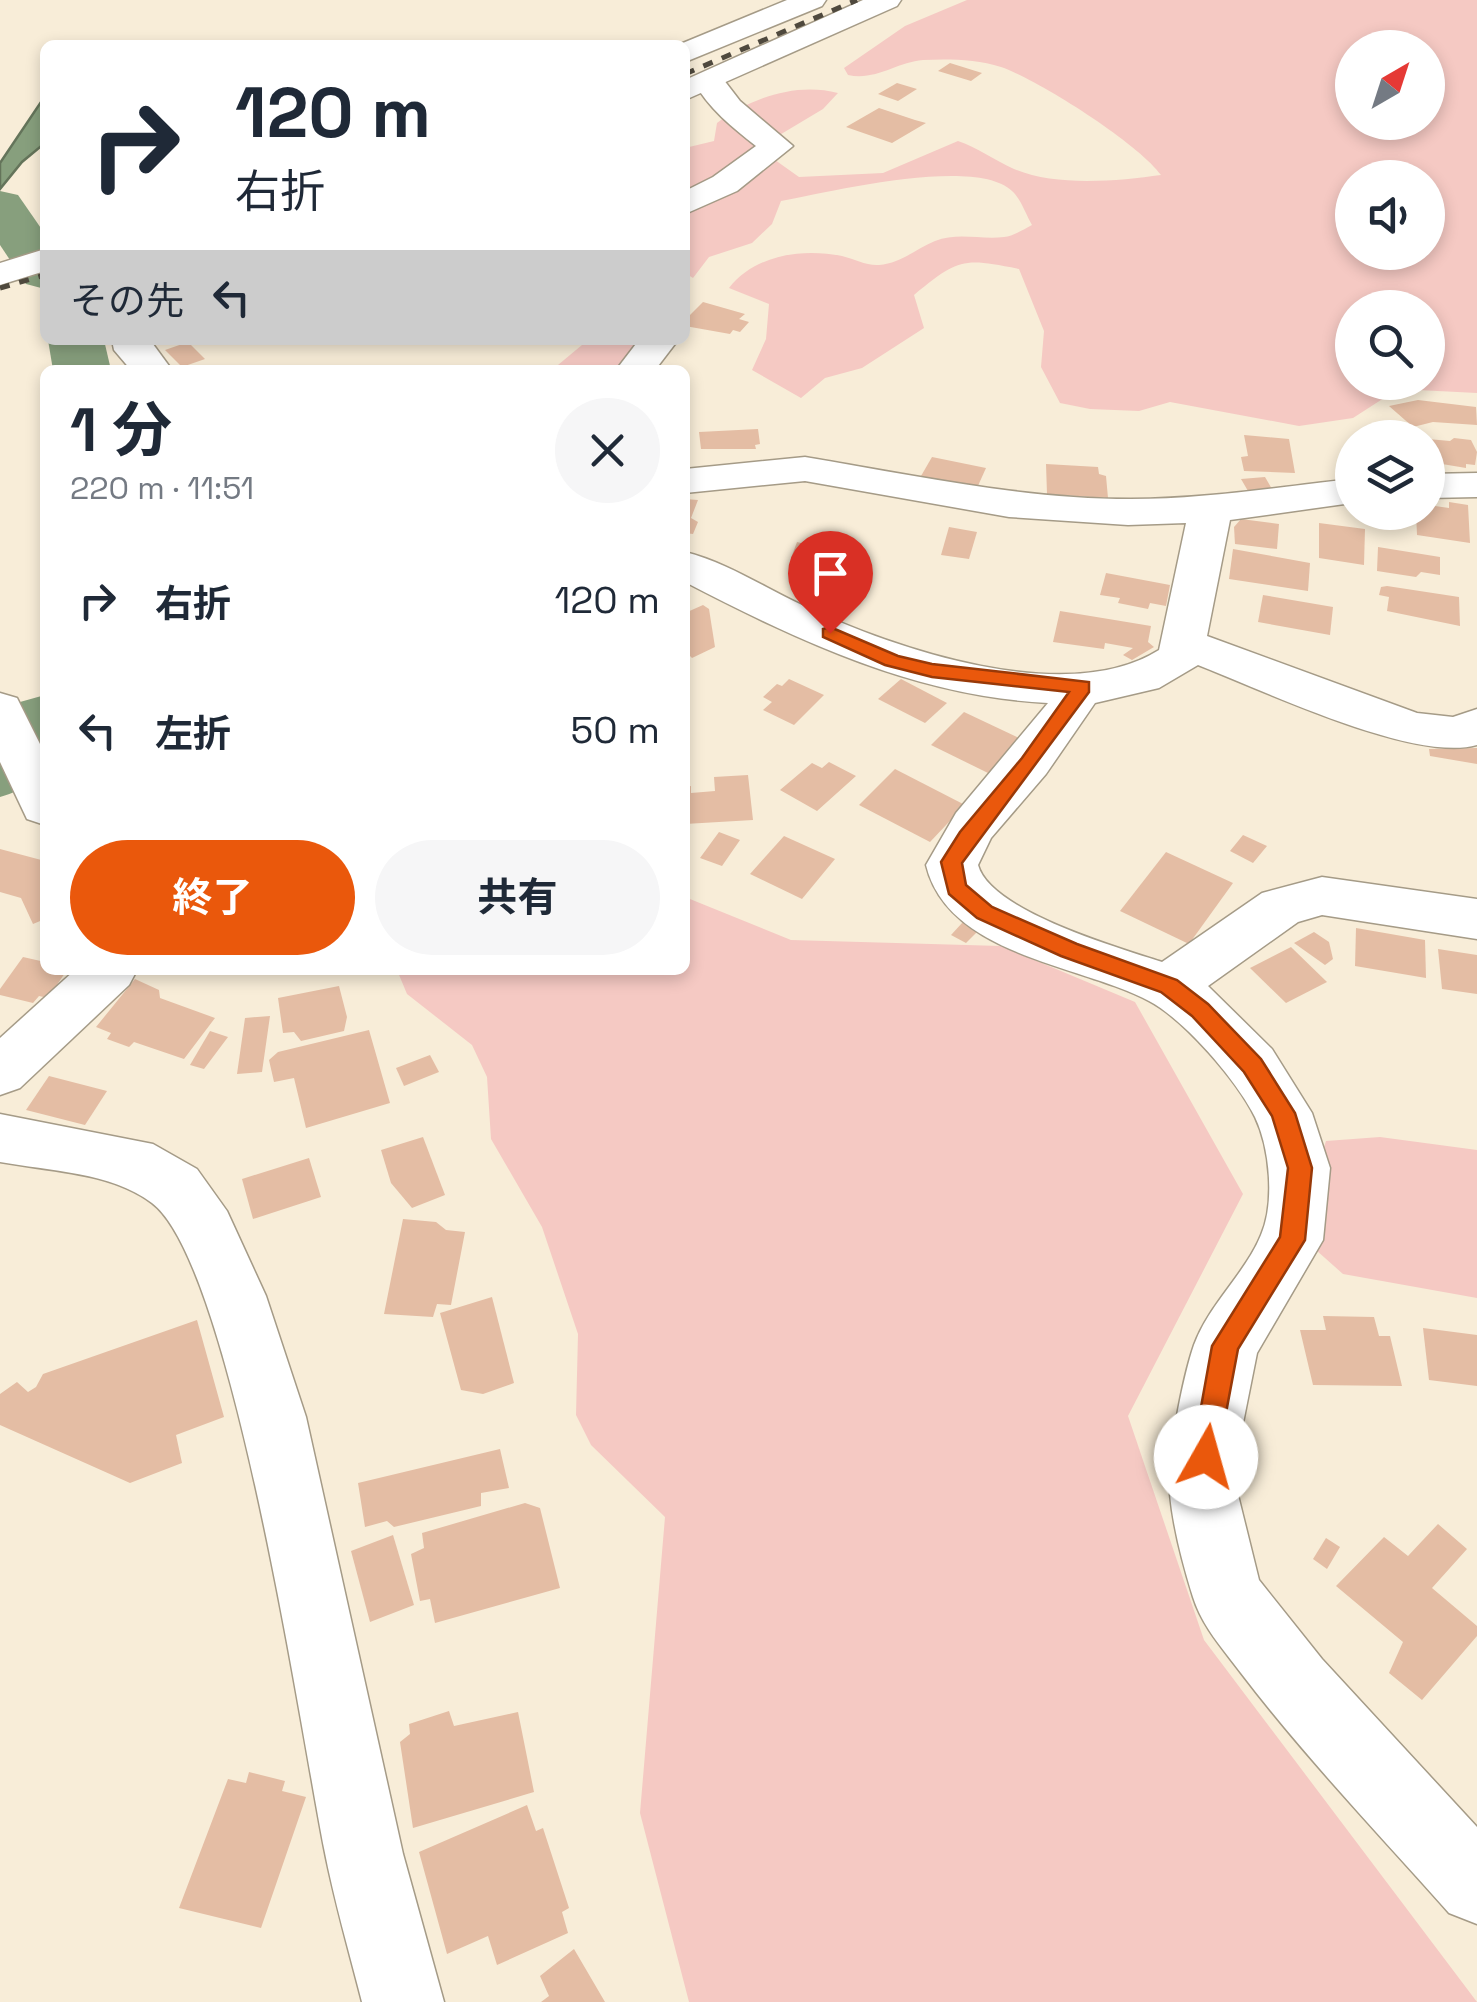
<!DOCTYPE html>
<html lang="ja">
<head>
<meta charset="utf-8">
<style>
  :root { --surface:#fff; --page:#f6f6f7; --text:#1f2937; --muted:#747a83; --accent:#ea580c }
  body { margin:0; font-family:"Space Grotesk","Noto Sans JP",sans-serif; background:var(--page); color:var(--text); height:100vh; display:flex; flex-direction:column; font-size:38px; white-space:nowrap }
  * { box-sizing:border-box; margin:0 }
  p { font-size:32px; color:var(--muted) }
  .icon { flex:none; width:55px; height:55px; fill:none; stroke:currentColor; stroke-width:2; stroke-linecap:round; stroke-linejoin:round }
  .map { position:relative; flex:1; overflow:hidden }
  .details { position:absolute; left:40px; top:365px; width:650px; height:610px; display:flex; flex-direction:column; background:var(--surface); border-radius:15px; box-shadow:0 5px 15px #0003 }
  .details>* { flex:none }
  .guide { position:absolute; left:40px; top:40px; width:650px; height:305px; border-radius:15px; box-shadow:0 5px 15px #0003; background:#fff; color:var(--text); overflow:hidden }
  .needle { width:65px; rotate:39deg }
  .fabs { position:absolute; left:1335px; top:30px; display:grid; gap:20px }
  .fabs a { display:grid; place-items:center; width:110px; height:110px; border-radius:50%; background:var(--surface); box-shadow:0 5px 15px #0003; font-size:50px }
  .pin { position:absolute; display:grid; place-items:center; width:85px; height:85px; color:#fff; margin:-102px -42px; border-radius:50% 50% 50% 0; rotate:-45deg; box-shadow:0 0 10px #0007 }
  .pin .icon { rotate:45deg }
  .me { position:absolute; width:110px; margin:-55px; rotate:7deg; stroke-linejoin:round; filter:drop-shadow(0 0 8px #0008) }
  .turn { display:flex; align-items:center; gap:35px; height:210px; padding:0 30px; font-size:45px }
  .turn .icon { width:130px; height:130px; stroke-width:2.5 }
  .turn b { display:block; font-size:70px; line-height:85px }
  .then { display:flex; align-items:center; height:95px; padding:0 30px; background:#0003; gap:20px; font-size:38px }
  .round { display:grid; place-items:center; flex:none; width:105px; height:105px; border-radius:52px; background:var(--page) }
  .headline { display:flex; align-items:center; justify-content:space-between; height:170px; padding:0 30px }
  h1 { font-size:60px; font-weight:700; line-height:75px }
  .primary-button { display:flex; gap:20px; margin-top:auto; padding:20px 30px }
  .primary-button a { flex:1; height:115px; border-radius:60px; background:var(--accent); color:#fff; font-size:40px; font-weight:700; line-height:115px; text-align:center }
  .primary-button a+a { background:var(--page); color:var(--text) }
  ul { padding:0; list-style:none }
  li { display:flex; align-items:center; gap:30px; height:130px; padding:0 30px }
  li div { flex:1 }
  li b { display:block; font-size:38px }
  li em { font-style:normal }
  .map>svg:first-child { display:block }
  .green { fill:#f5c9c3; fill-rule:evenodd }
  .water { fill:#879f7d; stroke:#64745a; stroke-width:2.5 }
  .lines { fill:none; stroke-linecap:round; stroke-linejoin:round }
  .river { fill:#879f7d; fill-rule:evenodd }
  .building { fill:#e4bda4 }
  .minor-casing { stroke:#a59b87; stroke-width:3 }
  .tertiary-casing { stroke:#a59b87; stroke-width:3 }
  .trunk-casing { stroke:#a59b87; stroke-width:3 }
  .minor { fill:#fff; fill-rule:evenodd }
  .tertiary { fill:#fff; fill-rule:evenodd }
  .trunk { fill:#fff; fill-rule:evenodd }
  .rail { stroke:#4f493e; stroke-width:5; stroke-dasharray:10 10; stroke-linecap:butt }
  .route { fill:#ea580c; stroke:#983908; stroke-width:2.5 }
</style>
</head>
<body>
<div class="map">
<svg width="1477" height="2002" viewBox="0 0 1477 2002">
  <rect width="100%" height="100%" fill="#f8edd8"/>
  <g class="green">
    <path d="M967 0H1477V393L1398 389 1353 418 1299 426 1170 402 1139 411 1090 409 1060 403 1041 367 1044 331 1019 269C963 258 959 258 914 295L924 328 862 368 825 378 801 398 752 370 766 339 769 304 729 288C755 255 801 248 842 256 854 259 867 266 879 265 902 263 915 249 935 241 958 232 981 240 1004 237 1014 236 1024 229 1032 225 1026 215 1021 199 1012 191 976 156 829 192 781 201L772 224 752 243 709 257 693 278 685 273V148L714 141 717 123C751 98 796 82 838 93L823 109 758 148 799 177 883 173 958 141C978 148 994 160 1014 169 1055 187 1118 181 1161 175 1139 144 1039 80 1001 67 976 59 948 59 923 60 897 62 876 81 848 75L844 68 905 26ZM1352 48H1428V122H1352ZM1352 178H1428V252H1352ZM1352 308H1428V382H1352Z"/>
    <path d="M588 340H645L648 370H552Z"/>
    <path d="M685 897 791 940 1001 946 1135 1002 1243 1194 1128 1416 1204 1640 1477 2002H689L640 1813 665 1517 591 1445 576 1415 578 1334 542 1227 491 1139 487 1077 472 1045 407 994 397 970H685Z"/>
    <path d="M1380 1137 1477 1150V1298L1343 1274 1316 1250 1315 1174 1326 1141Z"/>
  </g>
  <path class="water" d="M45 96V143L22 162 0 189V163Z"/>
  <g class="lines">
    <g class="river">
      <path d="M0 191 18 195 45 234V289L26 284 0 245Z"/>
      <path d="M48 340H104L111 370H53Z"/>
      <path d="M45 695C45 745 58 781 0 797V725L20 702Z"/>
    </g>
  </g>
  <g class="building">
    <path d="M950 63 982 73 971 81 938 71Z"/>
    <path d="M897 83 917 89 898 101 878 94Z"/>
    <path d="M879 108 915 120 926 123 892 143 846 127Z"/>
    <path d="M703 302 745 314 739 319 749 322 740 332 733 330 730 334 685 326V320Z"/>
    <path d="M188 342 205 359 182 367 165 350Z"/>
    <path d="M1418 400 1476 407 1477 425 1433 422 1413 427 1389 406Z"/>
    <path d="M758 429 760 444 755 445 756 449H701L699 432Z"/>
    <path d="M1244 435 1289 439 1295 473 1244 471 1241 457 1248 456Z"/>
    <path d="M1454 438 1471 440 1477 452 1475 465 1466 464V468L1430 462 1428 439 1450 441Z"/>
    <path d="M932 457 986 468 977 488 921 476Z"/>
    <path d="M1046 464 1098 467 1099 474 1106 476 1108 498 1047 494Z"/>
    <path d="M1265 477 1272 489 1248 491 1241 479Z"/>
    <path d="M685 499 698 500 691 518 698 522 693 534 685 533Z"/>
    <path d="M1449 502 1468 505 1470 543 1417 535 1416 512H1428V505L1449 508Z"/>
    <path d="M1241 519 1279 524 1277 549 1235 544 1234 527Z"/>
    <path d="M1319 523 1365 529 1364 565 1319 558Z"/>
    <path d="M949 527 977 532 969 559 941 555Z"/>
    <path d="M797 542 852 556 839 590 811 585 820 563 791 558Z"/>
    <path d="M1378 547 1440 557V575L1421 572 1416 577 1377 571Z"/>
    <path d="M1233 549 1310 563 1308 591 1229 579Z"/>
    <path d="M1106 573 1170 585 1166 606 1150 603 1148 609 1118 603 1120 598 1100 595Z"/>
    <path d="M1387 586 1459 597 1460 626 1387 611 1389 597 1379 595 1381 587Z"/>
    <path d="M1263 595 1333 607 1330 635 1258 622Z"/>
    <path d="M703 605 709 609 715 647 692 658 685 651V613Z"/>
    <path d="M1060 611 1151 626 1148 642 1154 647 1132 660 1123 655 1133 648 1105 643 1104 649 1053 642Z"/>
    <path d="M789 679 824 695 794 725 763 710 772 702 763 697 777 684 782 686Z"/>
    <path d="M901 679 947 703 925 723 878 699Z"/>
    <path d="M964 712 1021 739 988 773 931 745Z"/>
    <path d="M1477 748V764L1430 756 1429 749Z"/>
    <path d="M829 762 856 776 817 811 780 790 812 763 822 768Z"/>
    <path d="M895 769 965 805 930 842 859 805Z"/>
    <path d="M748 775 753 820 685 824V787L691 786V793L715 791 714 777Z"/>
    <path d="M719 832 740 840 722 866 700 858Z"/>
    <path d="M1243 835 1267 846 1253 863 1230 851Z"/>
    <path d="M784 836 835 859 802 899 750 874Z"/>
    <path d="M0 849 45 861V919L33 924 21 898 0 892Z"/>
    <path d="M1166 852 1233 883 1189 944 1120 911Z"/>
    <path d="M963 922 978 931 966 943 951 935Z"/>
    <path d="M1356 928 1425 940 1426 978 1355 966Z"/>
    <path d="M1314 932 1329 942 1333 959 1325 965 1294 943Z"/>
    <path d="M1291 947 1327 982 1286 1003 1250 968Z"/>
    <path d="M1438 949 1477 955V994L1442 989Z"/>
    <path d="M23 957 45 962V970H67L48 998 39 996 33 1003 0 995V989Z"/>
    <path d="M135 979 159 990 160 998 215 1018 184 1059 134 1042 129 1047 107 1039 111 1033 96 1027Z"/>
    <path d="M339 986 347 1017 344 1031 301 1041 294 1032 283 1033 278 998Z"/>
    <path d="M270 1016 262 1072 237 1074 245 1018Z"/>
    <path d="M369 1030 390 1103 306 1128 294 1078 274 1082 269 1060 278 1052Z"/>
    <path d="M210 1031 228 1037 204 1069 190 1065Z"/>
    <path d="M430 1055 439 1072 404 1086 396 1068Z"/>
    <path d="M49 1076 107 1091 85 1125 26 1110Z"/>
    <path d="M423 1137 445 1195 412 1208 391 1183 381 1150Z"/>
    <path d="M309 1158 321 1197 253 1219 242 1179Z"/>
    <path d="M403 1219 436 1222 446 1230 465 1232 451 1305 437 1304 433 1317 384 1314Z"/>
    <path d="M492 1297 514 1383 483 1394 461 1390 440 1313Z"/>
    <path d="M1323 1316 1374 1317 1379 1336H1390L1402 1386 1313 1385 1300 1330H1326Z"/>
    <path d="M197 1320 224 1417 176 1435 182 1463 130 1483 0 1425V1394L17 1382 28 1392 36 1387 43 1374Z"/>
    <path d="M1423 1328 1477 1335V1386L1429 1380Z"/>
    <path d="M500 1449 509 1488 481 1493V1506L394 1527 387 1521 365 1527 358 1483Z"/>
    <path d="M525 1503 540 1508 560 1588 435 1623 430 1599 420 1601 411 1554 424 1548 422 1533Z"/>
    <path d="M1438 1524 1467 1549 1432 1588 1477 1626V1636L1422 1700 1389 1673 1403 1642 1336 1586 1384 1537 1408 1556Z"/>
    <path d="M393 1535 414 1605 370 1622 351 1551Z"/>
    <path d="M1326 1538 1340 1547 1327 1569 1313 1559Z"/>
    <path d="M449 1711 454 1726 518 1712 534 1792 413 1828 400 1742 410 1734 409 1724Z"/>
    <path d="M249 1772 285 1781 282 1791 306 1797 261 1928 179 1908 228 1779 246 1783Z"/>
    <path d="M527 1805 536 1831 543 1828 569 1908 562 1912 568 1933 497 1965 488 1936 447 1954 419 1852Z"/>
    <path d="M574 1949 605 2002H541L549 1996 540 1976Z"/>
  </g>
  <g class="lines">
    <defs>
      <g id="minor">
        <path d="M709 73 720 75 740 101 793 146 737 191 685 214V191L713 177 756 146C732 127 709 109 694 82L698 75Z"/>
        <path d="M639 340H678L655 370H616Z"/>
        <path d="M805 457C913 475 1022 499 1131 499 1206 499 1278 487 1352 479V503L1230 520 1207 636 1417 713 1453 717 1477 709V745C1414 763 1263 690 1198 665L1159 688 1095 703 1046 774 991 838 978 865C990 911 1119 948 1162 962L1262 893 1322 877 1477 899V939L1322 915 1298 922 1208 986 1272 1049 1312 1113 1330 1168 1323 1240 1257 1353 1243 1423 1237 1491 1259 1580 1322 1659 1477 1827V1924L1449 1913C1379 1834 1305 1757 1241 1673 1223 1649 1202 1626 1193 1597 1183 1565 1173 1527 1170 1494 1166 1461 1183 1377 1194 1345 1209 1304 1245 1274 1261 1235 1275 1203 1270 1148 1255 1117 1237 1081 1185 1020 1149 1001 1080 964 948 956 926 865L956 813 1048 703C915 696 801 642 685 582V552C726 562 765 588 804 606 894 649 1067 708 1159 650L1186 523 1128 525 1009 517 805 481 685 493V469Z"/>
        <path d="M1477 473V497L1428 498V474Z"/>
        <path d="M0 693 17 698 45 754V825L27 819 0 762Z"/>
        <path d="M0 1114 153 1144 197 1169 227 1211 266 1296 306 1417 403 1854 444 2002H362C349 1951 334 1900 324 1848 301 1732 232 1263 152 1203 111 1172 49 1171 0 1162Z"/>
      </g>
      <g id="tertiary">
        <path d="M863 0H901L897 6 685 100V80Z"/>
        <path d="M112 340H150L172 370H131L114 350Z"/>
        <path d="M75 970H137L129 985 20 1088 0 1095V1038Z"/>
      </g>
      <g id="trunk">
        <path d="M787 0H826L822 6 685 62V45H678Z"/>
        <path d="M45 249V271L0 285V263Z"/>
      </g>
    </defs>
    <use href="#minor" class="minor-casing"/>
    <use href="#tertiary" class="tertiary-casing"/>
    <use href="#trunk" class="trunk-casing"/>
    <use href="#minor" class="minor"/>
    <use href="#tertiary" class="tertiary"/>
    <use href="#trunk" class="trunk"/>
    <g class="rail">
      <path d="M685 74 857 0"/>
      <path d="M0 288 45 275"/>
    </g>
  </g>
  <path class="route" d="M830 627 898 656 932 664 1089 682V692L962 863 966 885 992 907 1077 944 1177 980 1208 1004 1261 1059 1295 1113 1312 1168 1305 1240 1238 1349 1216 1466 1206 1470 1196 1466 1192 1457 1212 1346 1280 1237 1288 1168 1272 1116 1244 1072 1192 1016 1161 992 1061 956 977 918 949 894 941 862 960 832 1022 758 1069 692 932 677 885 665 823 637V629Z"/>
</svg>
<div class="fabs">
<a><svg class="needle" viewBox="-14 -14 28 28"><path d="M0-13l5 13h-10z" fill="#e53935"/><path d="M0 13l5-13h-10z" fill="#747a83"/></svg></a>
<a><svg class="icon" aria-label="sound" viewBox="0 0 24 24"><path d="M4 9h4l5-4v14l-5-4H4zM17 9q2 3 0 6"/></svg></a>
<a><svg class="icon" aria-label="search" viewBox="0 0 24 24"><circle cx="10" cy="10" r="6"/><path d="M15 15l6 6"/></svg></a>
<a><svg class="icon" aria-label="layers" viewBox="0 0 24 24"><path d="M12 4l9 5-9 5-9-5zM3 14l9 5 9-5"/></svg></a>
</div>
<div class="pin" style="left:830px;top:633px;background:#d93025"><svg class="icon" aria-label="arrive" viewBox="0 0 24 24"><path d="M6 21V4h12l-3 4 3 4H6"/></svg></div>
<svg class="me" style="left:1206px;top:1457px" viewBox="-20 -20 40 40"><circle r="19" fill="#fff"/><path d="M0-13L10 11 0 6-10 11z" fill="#ea580c"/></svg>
<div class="guide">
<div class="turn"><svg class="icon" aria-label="right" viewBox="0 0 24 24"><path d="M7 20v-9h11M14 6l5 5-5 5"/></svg><div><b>120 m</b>右折</div></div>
<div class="then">その先<svg class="icon" aria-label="left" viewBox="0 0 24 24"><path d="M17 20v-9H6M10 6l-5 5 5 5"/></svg></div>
</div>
<section class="details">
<div class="headline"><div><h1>1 分</h1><p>220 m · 11:51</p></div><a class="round"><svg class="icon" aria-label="close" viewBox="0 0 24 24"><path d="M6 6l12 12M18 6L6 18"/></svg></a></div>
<ul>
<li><svg class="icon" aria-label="right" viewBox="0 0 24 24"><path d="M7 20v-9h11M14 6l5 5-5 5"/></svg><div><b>右折</b></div><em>120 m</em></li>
<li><svg class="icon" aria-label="left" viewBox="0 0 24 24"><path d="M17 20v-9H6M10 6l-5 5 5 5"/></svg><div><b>左折</b></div><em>50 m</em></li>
</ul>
<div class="primary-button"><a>終了</a><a>共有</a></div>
</section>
</div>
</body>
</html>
